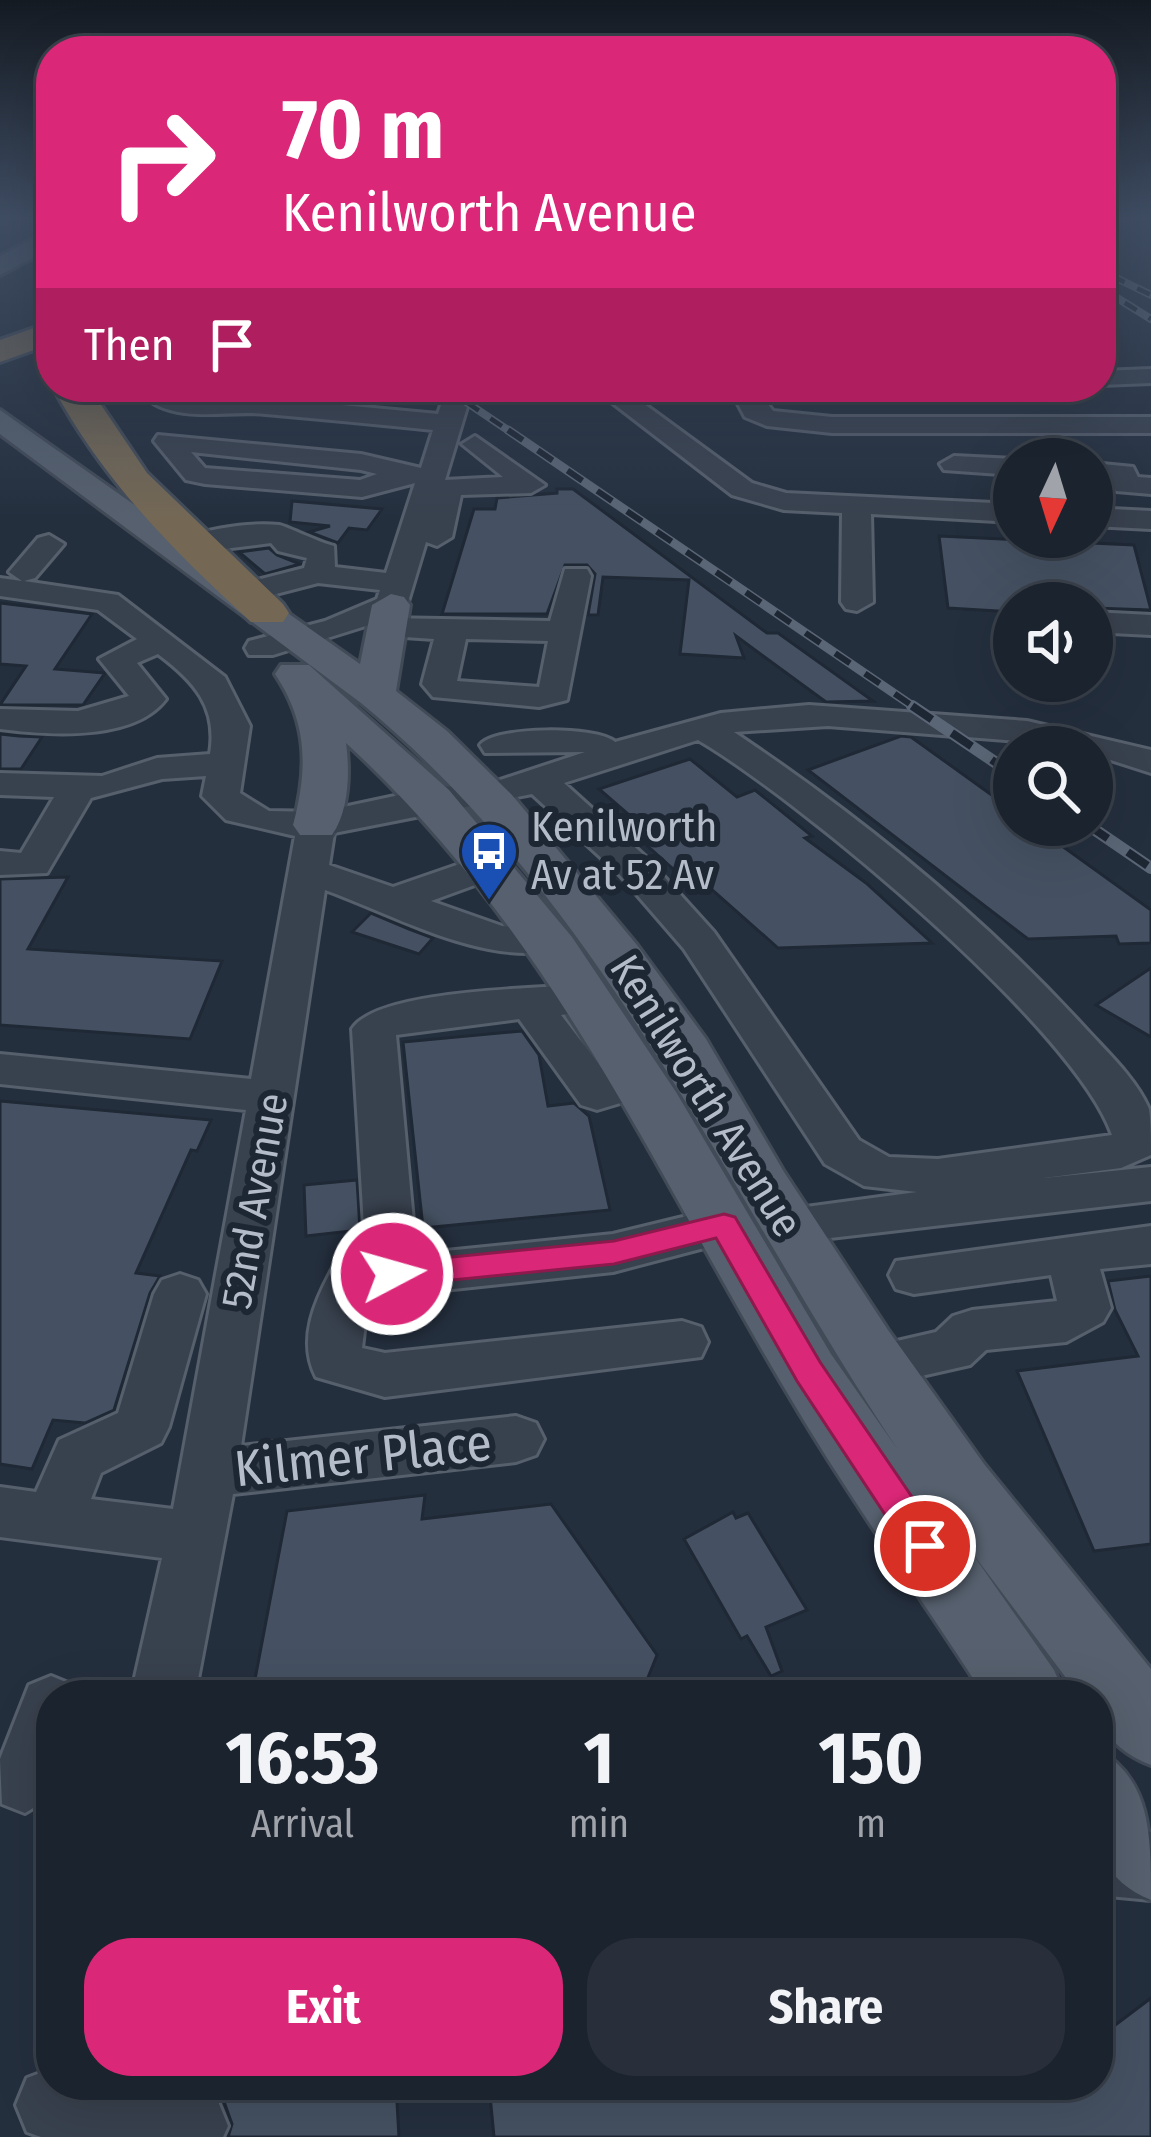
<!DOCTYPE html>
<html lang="en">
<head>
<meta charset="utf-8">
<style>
  :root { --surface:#1b232e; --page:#282f3a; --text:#f1f3f6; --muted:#a0a4aa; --line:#39404a; --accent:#db2777 }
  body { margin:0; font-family:"Fira Sans Condensed",sans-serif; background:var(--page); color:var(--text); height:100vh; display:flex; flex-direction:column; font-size:45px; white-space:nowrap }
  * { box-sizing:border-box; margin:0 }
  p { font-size:39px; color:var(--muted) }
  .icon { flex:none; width:66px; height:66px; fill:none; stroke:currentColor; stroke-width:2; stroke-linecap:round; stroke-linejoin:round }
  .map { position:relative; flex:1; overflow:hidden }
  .details { position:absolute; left:36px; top:1680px; width:1077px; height:420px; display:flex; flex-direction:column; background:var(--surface); border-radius:48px; box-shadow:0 12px 48px #0002,0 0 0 3px var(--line) }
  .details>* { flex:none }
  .banner { position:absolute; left:36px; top:36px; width:1080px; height:366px; border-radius:48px; box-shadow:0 12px 48px #0002,0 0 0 3px var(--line); background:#db2777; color:#fff; overflow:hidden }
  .needle { width:78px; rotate:184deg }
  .controls { position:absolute; left:993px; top:438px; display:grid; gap:24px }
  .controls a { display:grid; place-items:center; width:120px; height:120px; border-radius:50%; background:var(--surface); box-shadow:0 12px 48px #0002,0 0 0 3px var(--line); font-size:60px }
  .pin { position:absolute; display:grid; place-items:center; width:102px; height:102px; color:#fff; margin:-51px; border:6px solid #fff; border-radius:50%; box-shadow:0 3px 12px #0007 }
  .me { position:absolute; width:132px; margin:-66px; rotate:84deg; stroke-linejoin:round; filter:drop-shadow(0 0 9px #0008) }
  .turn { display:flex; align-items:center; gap:42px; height:252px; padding:0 48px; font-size:54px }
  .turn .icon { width:156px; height:156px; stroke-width:2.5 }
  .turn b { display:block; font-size:84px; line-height:102px }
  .then { display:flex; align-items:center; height:114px; padding:0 48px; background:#0003; gap:24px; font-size:45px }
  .eta { display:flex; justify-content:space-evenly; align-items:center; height:204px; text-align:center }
  .eta b { font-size:72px; font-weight:700; line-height:84px }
  .button { display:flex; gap:24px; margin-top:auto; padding:24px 48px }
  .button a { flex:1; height:138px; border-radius:48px; background:var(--accent); color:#fff; font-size:48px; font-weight:700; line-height:138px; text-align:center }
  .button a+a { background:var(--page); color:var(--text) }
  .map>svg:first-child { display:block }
  .building { fill:#455162; stroke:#1f2835; stroke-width:3 }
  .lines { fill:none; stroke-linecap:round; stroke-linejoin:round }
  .minor-casing { stroke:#565f6c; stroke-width:6 }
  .major-casing { stroke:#414a57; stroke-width:6 }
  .highway-casing { stroke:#434c59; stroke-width:6 }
  .minor { fill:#38414e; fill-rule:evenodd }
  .major { fill:#56606e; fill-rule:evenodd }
  .highway { fill:#746855; fill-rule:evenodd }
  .rail-far2-casing { stroke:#5a6575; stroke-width:8 }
  .rail-far1-casing { stroke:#5a6575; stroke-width:9 }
  .rail-casing { stroke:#5a6575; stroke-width:12 }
  .rail-far2 { stroke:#1d2633; stroke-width:4.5; stroke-dasharray:14; stroke-linecap:butt }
  .rail-far1 { stroke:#1d2633; stroke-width:6; stroke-dasharray:18; stroke-linecap:butt }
  .rail { stroke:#1d2633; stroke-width:8; stroke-dasharray:24; stroke-linecap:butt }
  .route { fill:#db2777; stroke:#8e194d; stroke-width:3 }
  .labels { text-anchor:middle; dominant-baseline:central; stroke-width:12; stroke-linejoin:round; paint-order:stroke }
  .poi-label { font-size:42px; fill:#b4bcc9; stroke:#1d2633; text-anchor:start }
  .street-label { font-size:42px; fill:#b4bcc9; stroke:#1d2633 }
  .near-street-label { font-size:51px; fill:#b4bcc9; stroke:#1d2633 }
</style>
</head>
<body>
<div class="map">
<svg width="1151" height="2137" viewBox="0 0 1151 2137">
  <rect width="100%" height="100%" fill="#242f3e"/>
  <g class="building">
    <path d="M557 489H573L767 633H778L873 701 826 702 736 636 744 658 680 654 689 580 603 577 598 615H588L595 574 587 565H565L547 614H442L474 509H495L497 498 557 493Z"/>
    <path d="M292 501 382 509 367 530 349 528 338 543 309 532 330 526 290 522Z"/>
    <path d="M939 536 1134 545 1151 610 1092 608V603H1014V612L948 608Z"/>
    <path d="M269 548 277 555 300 564 265 574 239 552Z"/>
    <path d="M0 603 92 614 55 669 105 673 83 705H0L26 666 0 664Z"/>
    <path d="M0 734 19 736 42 737 21 769H0Z"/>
    <path d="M901 736 911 737 1014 811V825H1033L1151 910V943L1119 944 1116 936 1028 939 808 770Z"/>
    <path d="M690 759 737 797 755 790 812 836 805 838 866 883 932 943 778 948 692 872 681 876 632 832 644 828 599 789Z"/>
    <path d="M68 877 28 949 222 961 190 1039 0 1025V879Z"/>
    <path d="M371 913 409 929 433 938 419 954 352 932Z"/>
    <path d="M1151 968V1037L1096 1005Z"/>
    <path d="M522 1031 539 1055 548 1106 574 1103 589 1116 610 1210 423 1228 403 1042Z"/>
    <path d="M0 1101 211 1120 197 1151 191 1150 136 1273 160 1276 150 1293 114 1410 85 1423 53 1420 32 1469 0 1464Z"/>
    <path d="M357 1180 360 1230 306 1236 304 1185Z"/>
    <path d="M1151 1276V1544L1094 1551 1017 1371 1138 1356 1115 1310 1108 1281Z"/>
    <path d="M425 1495 422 1519 551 1504 657 1655 641 1695H252L287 1511Z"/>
    <path d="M733 1512 736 1518 748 1513 807 1610 766 1627 782 1671 771 1676 747 1636 741 1639 684 1539Z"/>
    <path d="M1151 1998V2137H494L489 2085H1098V2038Z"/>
    <path d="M218 2085H396L399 2137H228L232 2124Z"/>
  </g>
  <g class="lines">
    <defs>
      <g id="minor">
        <path d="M1151 369V383L1101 385V371Z"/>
        <path d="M134 387H163L214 401 256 397 438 414 447 387H473L445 480 503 477 462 444 475 436 545 485 531 493 461 495 452 537 437 546 426 542 407 605 386 618 550 621 565 569H587L591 576 567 700 539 707 433 697 422 684 434 639 375 635 372 624 273 655H249L245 648 249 641 325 621 377 599 380 590 318 583 245 602 234 600 229 593 234 586 304 568 307 558 278 551 271 543 191 553 180 550 176 544 180 538C212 529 247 522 279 525 286 526 318 542 334 546L335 567 386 573 415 483 362 497 205 484 186 480 154 441 158 435 361 454 421 468 433 430C377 424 322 419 266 414 222 409 169 428 134 387ZM191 452 361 470 377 474 360 480 205 468ZM466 639 548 641 539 687 457 681Z"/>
        <path d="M592 387H621L752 483 786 493 1014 504V522L871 514 873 602 857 611 846 609 841 602 842 513 784 510 732 495Z"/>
        <path d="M729 387H755L773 411 832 417H1151V433H832L767 426 745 417Z"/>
        <path d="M954 456 1015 459 1014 475 944 470 940 464Z"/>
        <path d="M1092 463 1133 467 1138 477 1151 478V494L1116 491 1111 481 1092 479Z"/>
        <path d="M1092 508 1151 511V529L1092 526Z"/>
        <path d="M49 535 64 544 35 578 24 581 118 595 225 677 250 726 240 793 269 811 320 812 437 787 485 785 585 752 485 753 480 745C495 726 597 726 615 742L721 713 809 705 1027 721 1151 750V773L1092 754V747L828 726 734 732C861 817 983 916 1086 1029 1107 1052 1137 1080 1149 1109 1151 1122 1151 1141 1151 1155L1121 1168 1044 1178 1151 1167V1201L787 1243 769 1238 762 1225 769 1212 917 1192 864 1186 825 1164 684 949 620 875 532 794 334 833 329 865 393 887 477 858H505L511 866 505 874 431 901 502 926 562 931 568 940 562 949C486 968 395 915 325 890L241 1446 516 1416 536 1423 544 1439 536 1455 516 1462 233 1494 195 1695H131L162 1558 0 1537V1487L36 1492 59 1440 118 1413 154 1294 162 1280 180 1274 198 1280 206 1294 169 1427 161 1443 101 1473 91 1499 173 1509 246 1110 0 1084V1054L251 1079 295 836 226 820 202 796 206 776 162 779 91 798 47 873 0 875V851L21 853 54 797 0 795V773L102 776 157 758 210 754C218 707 194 681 158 654L137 663 166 699C134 742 47 735 0 729V709L78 711 129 696 99 659 137 639 98 610 0 596V578L22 581 9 572 38 538ZM698 740C799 799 1075 1028 1112 1135L938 1159 889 1157 859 1140 714 932 648 859 564 783Z"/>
        <path d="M1092 612 1151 615V635L1092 632Z"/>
        <path d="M589 984 604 988 610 998 604 1008 561 1015 607 1075 641 1066 657 1070 664 1081 657 1092 597 1110 581 1105 519 1019 396 1035 416 1254 613 1234 724 1207 742 1212 749 1225 742 1238 613 1272 368 1298 362 1348 385 1353 682 1321 701 1327 708 1342 701 1357 385 1397 316 1377C297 1340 315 1300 334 1266L366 1259 352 1029C377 989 540 989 589 984Z"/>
        <path d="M1151 1226V1264L1100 1269 1111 1308 1103 1322 1066 1342 986 1350 970 1365 877 1386 858 1380 850 1365 858 1350 936 1332 953 1316 972 1310 1057 1301 1051 1275 914 1294 896 1289 889 1275 896 1261Z"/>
        <path d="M51 1676 73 1685 78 1695H51V1797L25 1813 2 1804 0 1759 29 1685Z"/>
        <path d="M1098 1827 1151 1832V1900L1098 1895Z"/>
        <path d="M51 2069V2085H169L217 2099 228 2126 223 2137H41L27 2132 16 2105 27 2078Z"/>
      </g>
      <g id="major">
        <path d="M51 230V248L0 275V256Z"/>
        <path d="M0 410 360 664 372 605 391 594 404 597 410 605 396 691 447 731 512 795 637 945 706 1039 784 1172 888 1330 984 1464 1151 1669V1765C1118 1752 1098 1732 1098 1695H1079L967 1546 1054 1670 1065 1695H984C918 1593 846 1493 785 1389 647 1157 550 931 346 743 350 772 349 811 332 835H300L293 825C308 769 308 723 275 674L281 665H309L449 790 572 937 676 1092 831 1354 898 1450C726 1192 605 904 361 703L0 434Z"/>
        <path d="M1098 1750C1151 1779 1151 1835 1151 1900 1081 1871 1098 1815 1098 1750Z"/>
      </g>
      <g id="highway">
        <path d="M51 322V344L0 362V340Z"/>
        <path d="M53 387H89L147 473 283 604 289 613 283 622H251C174 551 103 481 53 387Z"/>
      </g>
    </defs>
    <use href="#minor" class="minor-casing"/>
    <use href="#major" class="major-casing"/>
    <use href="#highway" class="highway-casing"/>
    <use href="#minor" class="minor"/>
    <use href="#major" class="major"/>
    <use href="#highway" class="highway"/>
    <defs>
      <g id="rail-far2">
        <path d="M1112 276 1151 295"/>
        <path d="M1101 288 1151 319"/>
        <path d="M444 387 512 433"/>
      </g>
      <path id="rail-far1" d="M508 430 917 709"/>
      <g id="rail">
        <path d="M912 706 1014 775"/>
        <path d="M1088 825 1151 868"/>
      </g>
    </defs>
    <use href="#rail-far2" class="rail-far2-casing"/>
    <use href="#rail-far1" class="rail-far1-casing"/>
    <use href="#rail" class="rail-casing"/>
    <use href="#rail-far2" class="rail-far2"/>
    <use href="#rail-far1" class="rail-far1"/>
    <use href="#rail" class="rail"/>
  </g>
  <linearGradient id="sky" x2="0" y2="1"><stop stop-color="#141a22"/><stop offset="0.42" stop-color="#3f4d63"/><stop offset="1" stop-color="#3f4d63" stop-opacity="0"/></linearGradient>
  <rect width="1151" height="519" fill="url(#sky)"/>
  <path class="route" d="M724 1214 735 1217 820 1362 938 1535 943 1546 938 1557 925 1562 913 1557 797 1381 716 1238 614 1264 392 1286 376 1274 392 1263 614 1241Z"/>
  <defs>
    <symbol id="bus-pin" viewBox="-11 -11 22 30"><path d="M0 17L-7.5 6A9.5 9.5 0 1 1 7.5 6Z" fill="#1a4fb4" stroke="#1d2633"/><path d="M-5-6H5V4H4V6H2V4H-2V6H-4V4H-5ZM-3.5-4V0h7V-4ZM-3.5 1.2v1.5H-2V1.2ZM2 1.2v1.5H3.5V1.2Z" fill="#fff"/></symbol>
  </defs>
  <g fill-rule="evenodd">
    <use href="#bus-pin" x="456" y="818" width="66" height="90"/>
  </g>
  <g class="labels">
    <g class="poi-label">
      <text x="531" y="827">Kenilworth<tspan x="531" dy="48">Av at 52 Av</tspan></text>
    </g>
    <g class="street-label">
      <text transform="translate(706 1096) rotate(58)">Kenilworth Avenue</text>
      <text transform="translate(255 1201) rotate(-80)">52nd Avenue</text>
    </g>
    <g class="near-street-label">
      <text transform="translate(363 1456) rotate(-6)">Kilmer Place</text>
    </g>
  </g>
</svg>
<div class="controls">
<a><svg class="needle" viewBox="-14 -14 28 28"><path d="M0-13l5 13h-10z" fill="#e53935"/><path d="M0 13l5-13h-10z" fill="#a0a4aa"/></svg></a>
<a><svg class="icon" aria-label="sound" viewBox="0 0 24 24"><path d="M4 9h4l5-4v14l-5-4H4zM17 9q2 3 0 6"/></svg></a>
<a><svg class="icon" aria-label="search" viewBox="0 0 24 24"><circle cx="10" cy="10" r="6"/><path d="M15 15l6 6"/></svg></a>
</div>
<div class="pin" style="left:925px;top:1546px;background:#d93025"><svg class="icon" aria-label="arrive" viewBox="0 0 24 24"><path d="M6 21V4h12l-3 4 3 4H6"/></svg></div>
<svg class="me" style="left:392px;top:1274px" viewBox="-20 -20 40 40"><circle r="17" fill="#db2777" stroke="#fff" stroke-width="3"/><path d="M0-11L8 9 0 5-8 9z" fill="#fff"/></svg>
<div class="banner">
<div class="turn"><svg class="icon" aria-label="right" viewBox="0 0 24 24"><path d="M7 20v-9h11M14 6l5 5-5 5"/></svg><div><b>70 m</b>Kenilworth Avenue</div></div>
<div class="then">Then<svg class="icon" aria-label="arrive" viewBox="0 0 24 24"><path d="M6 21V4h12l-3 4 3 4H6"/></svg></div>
</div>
<section class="details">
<div class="eta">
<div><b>16:53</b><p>Arrival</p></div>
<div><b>1</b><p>min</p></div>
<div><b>150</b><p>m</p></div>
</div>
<div class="button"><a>Exit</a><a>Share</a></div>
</section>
</div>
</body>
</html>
